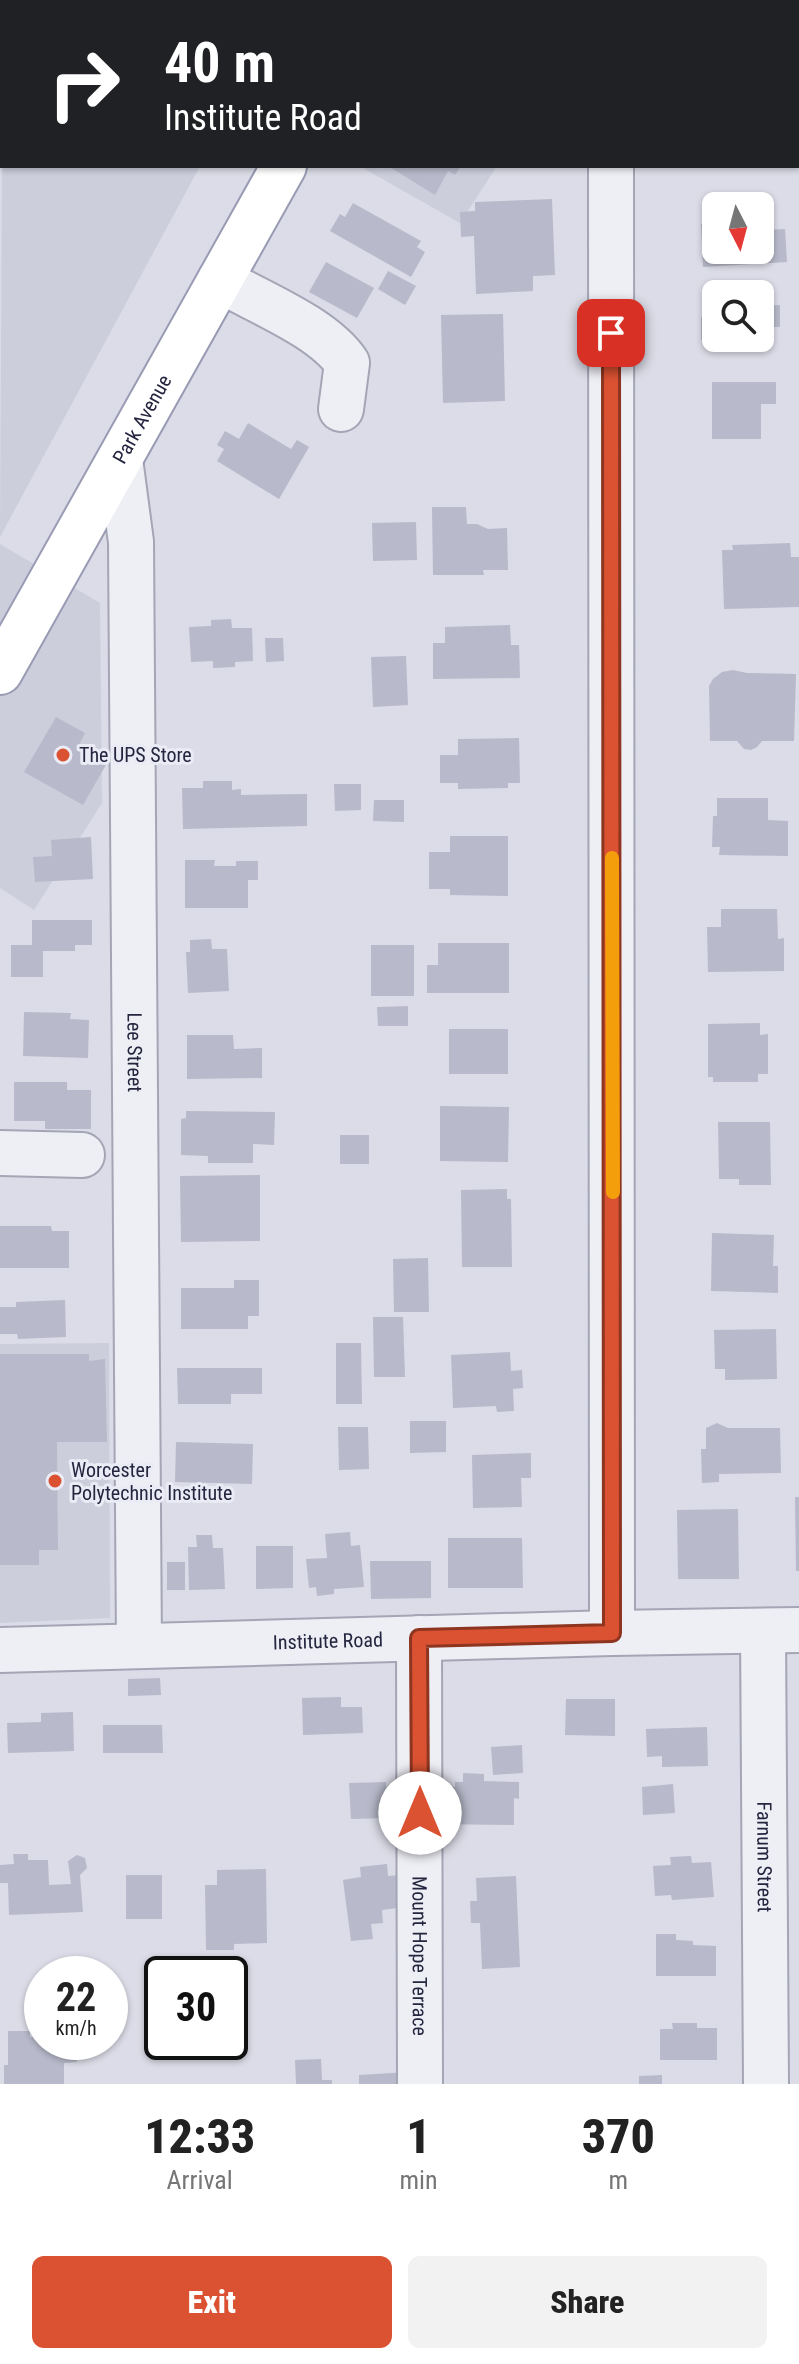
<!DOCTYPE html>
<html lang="en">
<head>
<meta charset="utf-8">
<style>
  :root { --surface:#fff; --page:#f2f2f2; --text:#222; --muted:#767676; --accent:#da5232 }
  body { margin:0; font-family:"Roboto Condensed",sans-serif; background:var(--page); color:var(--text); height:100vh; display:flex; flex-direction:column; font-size:30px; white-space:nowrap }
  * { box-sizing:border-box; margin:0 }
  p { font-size:26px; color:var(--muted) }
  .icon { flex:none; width:44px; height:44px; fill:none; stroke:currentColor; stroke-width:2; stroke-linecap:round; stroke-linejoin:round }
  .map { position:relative; height:2084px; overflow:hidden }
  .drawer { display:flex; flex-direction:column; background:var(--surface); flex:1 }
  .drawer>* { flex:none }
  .guide { position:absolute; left:0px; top:0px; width:800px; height:168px; box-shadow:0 2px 6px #0004; background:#202124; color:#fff; overflow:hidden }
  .needle { width:52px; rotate:174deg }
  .buttons { position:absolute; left:702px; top:192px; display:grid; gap:16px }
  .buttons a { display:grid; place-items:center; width:72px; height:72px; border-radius:12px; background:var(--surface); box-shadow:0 2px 6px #0004; font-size:40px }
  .speed { position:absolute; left:24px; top:1956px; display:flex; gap:16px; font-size:40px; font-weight:700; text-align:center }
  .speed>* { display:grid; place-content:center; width:104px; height:104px; border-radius:50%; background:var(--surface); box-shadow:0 2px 6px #0004; line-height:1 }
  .speed small { font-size:20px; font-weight:400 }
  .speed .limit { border:4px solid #111; border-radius:12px; background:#fff; color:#111 }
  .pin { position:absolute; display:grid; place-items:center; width:68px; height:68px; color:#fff; margin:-34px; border-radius:16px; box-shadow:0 4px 12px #0006 }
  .me { position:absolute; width:88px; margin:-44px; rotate:0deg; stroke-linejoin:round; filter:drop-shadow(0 0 6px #0008) }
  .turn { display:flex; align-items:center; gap:28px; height:168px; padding:0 32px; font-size:36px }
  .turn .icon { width:104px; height:104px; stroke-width:2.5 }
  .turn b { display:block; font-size:56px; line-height:68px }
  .eta { display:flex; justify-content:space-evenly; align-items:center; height:136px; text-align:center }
  .eta b { font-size:48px; font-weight:800; line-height:56px }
  .cta { display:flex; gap:16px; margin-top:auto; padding:16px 32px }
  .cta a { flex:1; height:92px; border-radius:12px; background:var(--accent); color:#fff; font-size:32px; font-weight:800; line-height:92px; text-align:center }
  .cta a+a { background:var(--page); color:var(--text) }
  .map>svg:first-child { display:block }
  .built { fill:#cdcedc }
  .green { fill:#bbd2bd }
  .building { fill:#b8b9ca }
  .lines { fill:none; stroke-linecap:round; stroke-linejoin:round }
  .minor-casing { stroke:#a4a5b5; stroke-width:48 }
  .major-casing { stroke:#999bb4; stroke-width:48 }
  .highway-casing { stroke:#81839f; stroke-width:48 }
  .path { stroke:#b9bac6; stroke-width:5; stroke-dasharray:6 6; stroke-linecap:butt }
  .minor { stroke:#eeeef5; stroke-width:44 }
  .major { stroke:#fff; stroke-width:44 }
  .highway { stroke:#fff; stroke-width:44 }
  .route-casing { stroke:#8e3520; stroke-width:20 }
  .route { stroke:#da5232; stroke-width:14 }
  .slow { stroke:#f59e0b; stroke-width:14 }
  .poi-dot { fill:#da5232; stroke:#ebebf5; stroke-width:3 }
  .labels { text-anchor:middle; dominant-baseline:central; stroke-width:6; stroke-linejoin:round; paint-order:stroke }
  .street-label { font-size:20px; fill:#24253f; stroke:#ebebf5 }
  .poi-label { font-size:20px; fill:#24253f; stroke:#ebebf5; text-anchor:start }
</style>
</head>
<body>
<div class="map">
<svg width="799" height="2084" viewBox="0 0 799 2084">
  <rect width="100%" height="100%" fill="#dbdce7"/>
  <g class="built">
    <path d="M2 162V166H200L0 537Z"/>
    <path d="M318 166H497L460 223 363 168Z"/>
    <path d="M0 544 100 603 102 803 34 910 0 888Z"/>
    <path d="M0 1245V1344L109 1343 110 1618 0 1623Z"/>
  </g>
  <path class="green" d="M0 0H321L2 2 0 84Z"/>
  <g class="building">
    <path d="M388 166H461L455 175 448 171 435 195Z"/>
    <path d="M552 199 555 275 533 276V291L476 294 474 236 461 237 460 212 475 211V202Z"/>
    <path d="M353 203 421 241 417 247 425 252 411 277 330 231 340 214 345 217Z"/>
    <path d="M760 220H766L767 230 785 229 787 262 703 267 701 224 716 223V250H760Z"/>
    <path d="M326 262 374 288 357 318 309 292Z"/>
    <path d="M388 271 416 286 405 305 378 289Z"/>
    <path d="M710 299H716V340H701V317H710Z"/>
    <path d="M760 299H763V306L780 305V327H766V340H760Z"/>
    <path d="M503 314 505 401 443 403 441 315Z"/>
    <path d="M712 382H776V404H761V439H712Z"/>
    <path d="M248 423 291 449 297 440 309 447 279 499 217 461 224 449 217 445 225 431 239 439Z"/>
    <path d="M432 507H466L467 524H477L488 529 507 528 508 570H483L484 575H433Z"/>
    <path d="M416 522 417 560 373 561 372 523Z"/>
    <path d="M790 543 791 557H799V607L724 609 722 550H733L732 545Z"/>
    <path d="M231 619 232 628H252L253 661 235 662V667L213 668V661L191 662 189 627 211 626V620Z"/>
    <path d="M510 625 511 645H519L520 678 433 679V643H445V627Z"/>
    <path d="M265 638H283L284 661 266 662Z"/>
    <path d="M406 656 408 705 373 707 371 657Z"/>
    <path d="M733 670 747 673 796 674 794 741H762L757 747 751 750 744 749 737 741H710L709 686 713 679 722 672Z"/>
    <path d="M56 717 85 733 78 747 107 763 83 805 24 772Z"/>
    <path d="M519 738 520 783H508V788L458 789V783H440V755H458V739Z"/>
    <path d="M203 781H232V790L241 789V795L307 794V826L183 829 182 788H203Z"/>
    <path d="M334 784H361V810L335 811Z"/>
    <path d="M717 798H768V820L788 821V856L719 855 720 847H712L713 816H717Z"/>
    <path d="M374 800H404V822L373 821Z"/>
    <path d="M450 836H508V896L450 895V889H429V852H450Z"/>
    <path d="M91 837 93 879 35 882 33 857 52 856 51 840Z"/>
    <path d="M185 860H215L214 866H236V861H258V880H248V908H185Z"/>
    <path d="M721 909H777L778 939 784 938V971L708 972 707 927H721Z"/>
    <path d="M32 920H92V945H75V951H43V977H11V945H32Z"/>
    <path d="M211 939 212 949H227L229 991 188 993 186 952H190V940Z"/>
    <path d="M438 943H509V993H427V965H438Z"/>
    <rect x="371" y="945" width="43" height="51"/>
    <path d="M408 1006V1026H378L377 1007Z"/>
    <path d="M24 1012 71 1013 70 1019 89 1020 88 1058 23 1056Z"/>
    <path d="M760 1023V1035L768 1034V1074H758V1082H713V1077H708V1024Z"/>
    <rect x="449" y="1029" width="59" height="45"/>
    <path d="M187 1035H233L234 1049 262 1048V1078L187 1079Z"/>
    <path d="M14 1082H67V1090H91V1129H45V1121H14Z"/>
    <path d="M440 1106 509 1107 508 1162 440 1161Z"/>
    <path d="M186 1111 275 1112 274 1145 253 1144V1163H208V1156L181 1155V1119L186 1118Z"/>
    <path d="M718 1122H770L771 1185H739V1179H719Z"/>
    <rect x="340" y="1135" width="29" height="29"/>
    <path d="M260 1175V1241L181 1242 180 1176Z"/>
    <path d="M507 1189V1199H511L512 1267H462L461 1190Z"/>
    <path d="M0 1226H51L52 1231H69V1268H0Z"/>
    <path d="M712 1233 774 1235 773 1266H778V1293L711 1291Z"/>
    <path d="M428 1258 429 1312H394L393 1259Z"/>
    <path d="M234 1280H259V1316H248V1329H181V1288H234Z"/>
    <path d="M65 1300 66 1337 18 1339 17 1334H0V1307H16V1302Z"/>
    <path d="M373 1317H403L405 1377H374Z"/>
    <path d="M776 1329 777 1379 725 1380V1369H715L714 1330Z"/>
    <path d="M336 1343H361L362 1404H336Z"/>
    <path d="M510 1352 511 1371 522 1370 523 1388 513 1389 514 1411 497 1412 496 1406 453 1408 451 1355Z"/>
    <path d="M0 1354H89V1361L105 1359 107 1442H57L58 1550H39V1565H0Z"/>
    <path d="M177 1368H262V1394H231V1404H178Z"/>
    <path d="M410 1421H446V1452L410 1453Z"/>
    <path d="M717 1423 728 1428H780L781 1473 719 1474V1482L702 1483 701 1449H706V1428Z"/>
    <path d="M338 1427H368L369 1469 339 1470Z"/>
    <path d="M176 1442 253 1444 252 1484 175 1482Z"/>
    <path d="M531 1453V1478H521L522 1507 473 1508 472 1455Z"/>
    <path d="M795 1497H799V1571H796Z"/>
    <path d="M738 1509 739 1579H678L677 1510Z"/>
    <path d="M350 1532 351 1546 360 1545 364 1587 334 1589V1594L317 1596 316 1587 309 1588 306 1559 327 1558 325 1534Z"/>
    <path d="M196 1535H212L213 1548H223L225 1589 189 1590 188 1547H197Z"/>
    <path d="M448 1538H522L523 1588H448Z"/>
    <path d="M256 1546H293V1588L256 1589Z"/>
    <path d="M370 1561H431V1598L371 1599Z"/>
    <rect x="167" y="1562" width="18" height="28"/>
    <path d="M160 1678 161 1695 128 1696V1679Z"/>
    <path d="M341 1697V1707H362L363 1733 303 1735 302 1698Z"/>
    <path d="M566 1699H615V1736L565 1735Z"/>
    <path d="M73 1712 74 1751 8 1753 7 1723 41 1722V1713Z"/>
    <path d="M103 1725H162L163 1753H103Z"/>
    <path d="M707 1727 708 1766 662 1767V1756L647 1757 646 1729Z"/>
    <path d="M522 1745 523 1773 493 1775 491 1747Z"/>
    <path d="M463 1773 484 1774V1781L519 1782V1799L514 1798V1825L430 1824V1787H455V1782H463Z"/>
    <path d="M386 1782 387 1818 351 1819 349 1783Z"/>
    <path d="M673 1784 675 1813 643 1815 642 1787Z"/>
    <path d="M13 1854H28V1860H48L49 1885 71 1884 68 1861 77 1855 85 1858 87 1868 80 1875 83 1912 9 1915 8 1883H0V1865L14 1864Z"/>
    <path d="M691 1856 692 1863 711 1862 714 1897 672 1900 671 1895 655 1896 653 1866 671 1865 670 1857Z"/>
    <path d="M387 1864 388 1876 401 1875 404 1907 382 1910 383 1923 371 1924 373 1939 351 1941 343 1880 361 1877 360 1867Z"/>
    <path d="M266 1869 267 1943 234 1944V1950H206L205 1885H217V1870Z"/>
    <rect x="126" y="1875" width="36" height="44"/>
    <path d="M516 1876 520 1967 482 1969 480 1923H471L470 1901H477L476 1878Z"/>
    <path d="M656 1934H676V1940L693 1941V1945L716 1946V1976H656Z"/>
    <path d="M37 2016H42V2042H76L77 2062 64 2063V2084H4V2065H8V2031H30V2037H37Z"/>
    <path d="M672 2023H697V2028H717V2060H660V2029H673Z"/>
    <path d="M171 2042H203V2044L171 2048Z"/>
    <path d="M321 2059 322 2080H332V2084H296L295 2060Z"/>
    <path d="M409 2072 410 2084H359V2075Z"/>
    <path d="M662 2075V2084H639V2076Z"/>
  </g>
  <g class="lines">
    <defs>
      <g id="minor">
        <path d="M611 166 612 1633"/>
        <path d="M220 280C258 302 323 327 347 363L341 409"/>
        <path id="s1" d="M120 459 131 542 139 1646"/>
        <path d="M0 1153 82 1155"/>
        <path id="s2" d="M763 1631 766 2084"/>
        <path id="s3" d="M419 1638 420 2084"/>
        <path id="s4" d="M0 1650 612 1633 799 1630"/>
      </g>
      <g id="major">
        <path d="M597 2 609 0"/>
        <path id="s5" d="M0 672 284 166"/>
      </g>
      <g id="highway">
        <path d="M376 2 377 0"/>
        <path d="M0 119H2"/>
      </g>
    </defs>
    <use href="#minor" class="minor-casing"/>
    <use href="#major" class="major-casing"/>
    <use href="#highway" class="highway-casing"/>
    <g class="path">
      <path d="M245 0 247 2"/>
      <path d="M325 0 326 2"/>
    </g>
    <use href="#minor" class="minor"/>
    <use href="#major" class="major"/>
    <use href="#highway" class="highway"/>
  </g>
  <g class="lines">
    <defs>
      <path id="route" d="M420 1813 419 1638 612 1633 611 333"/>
    </defs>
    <use href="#route" class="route-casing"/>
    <use href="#route" class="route"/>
    <path class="slow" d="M612 858 613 1192"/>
  </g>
  <g class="poi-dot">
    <circle cx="63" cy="755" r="8"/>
    <circle cx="55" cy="1481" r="8"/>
  </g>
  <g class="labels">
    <g class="street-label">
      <text stroke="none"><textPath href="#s5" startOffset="290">Park Avenue</textPath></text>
      <text stroke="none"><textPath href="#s1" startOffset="594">Lee Street</textPath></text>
      <text stroke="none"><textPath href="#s4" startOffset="328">Institute Road</textPath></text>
      <text stroke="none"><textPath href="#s2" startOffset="226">Farnum Street</textPath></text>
      <text stroke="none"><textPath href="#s3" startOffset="318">Mount Hope Terrace</textPath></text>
    </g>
    <g class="poi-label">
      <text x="79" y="755">The UPS Store</text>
      <text x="71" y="1470">Worcester<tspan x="71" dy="23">Polytechnic Institute</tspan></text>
    </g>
  </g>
</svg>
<div class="buttons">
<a><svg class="needle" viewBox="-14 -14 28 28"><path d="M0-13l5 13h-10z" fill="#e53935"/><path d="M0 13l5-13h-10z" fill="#767676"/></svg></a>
<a><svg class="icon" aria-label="search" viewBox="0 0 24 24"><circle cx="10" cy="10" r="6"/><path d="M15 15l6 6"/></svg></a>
</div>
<div class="speed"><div>22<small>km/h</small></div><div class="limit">30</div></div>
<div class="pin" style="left:611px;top:333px;background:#d93025"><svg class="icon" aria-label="arrive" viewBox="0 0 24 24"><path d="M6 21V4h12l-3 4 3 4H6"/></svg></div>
<svg class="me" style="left:420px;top:1813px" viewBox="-20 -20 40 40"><circle r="19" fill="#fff"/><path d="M0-13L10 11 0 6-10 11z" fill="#da5232"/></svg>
<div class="guide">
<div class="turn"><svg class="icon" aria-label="right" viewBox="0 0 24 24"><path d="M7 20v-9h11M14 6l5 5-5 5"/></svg><div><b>40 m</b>Institute Road</div></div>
</div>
</div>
<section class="drawer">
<div class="eta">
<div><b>12:33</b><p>Arrival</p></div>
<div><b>1</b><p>min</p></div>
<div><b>370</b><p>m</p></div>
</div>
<div class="cta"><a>Exit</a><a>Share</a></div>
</section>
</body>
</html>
